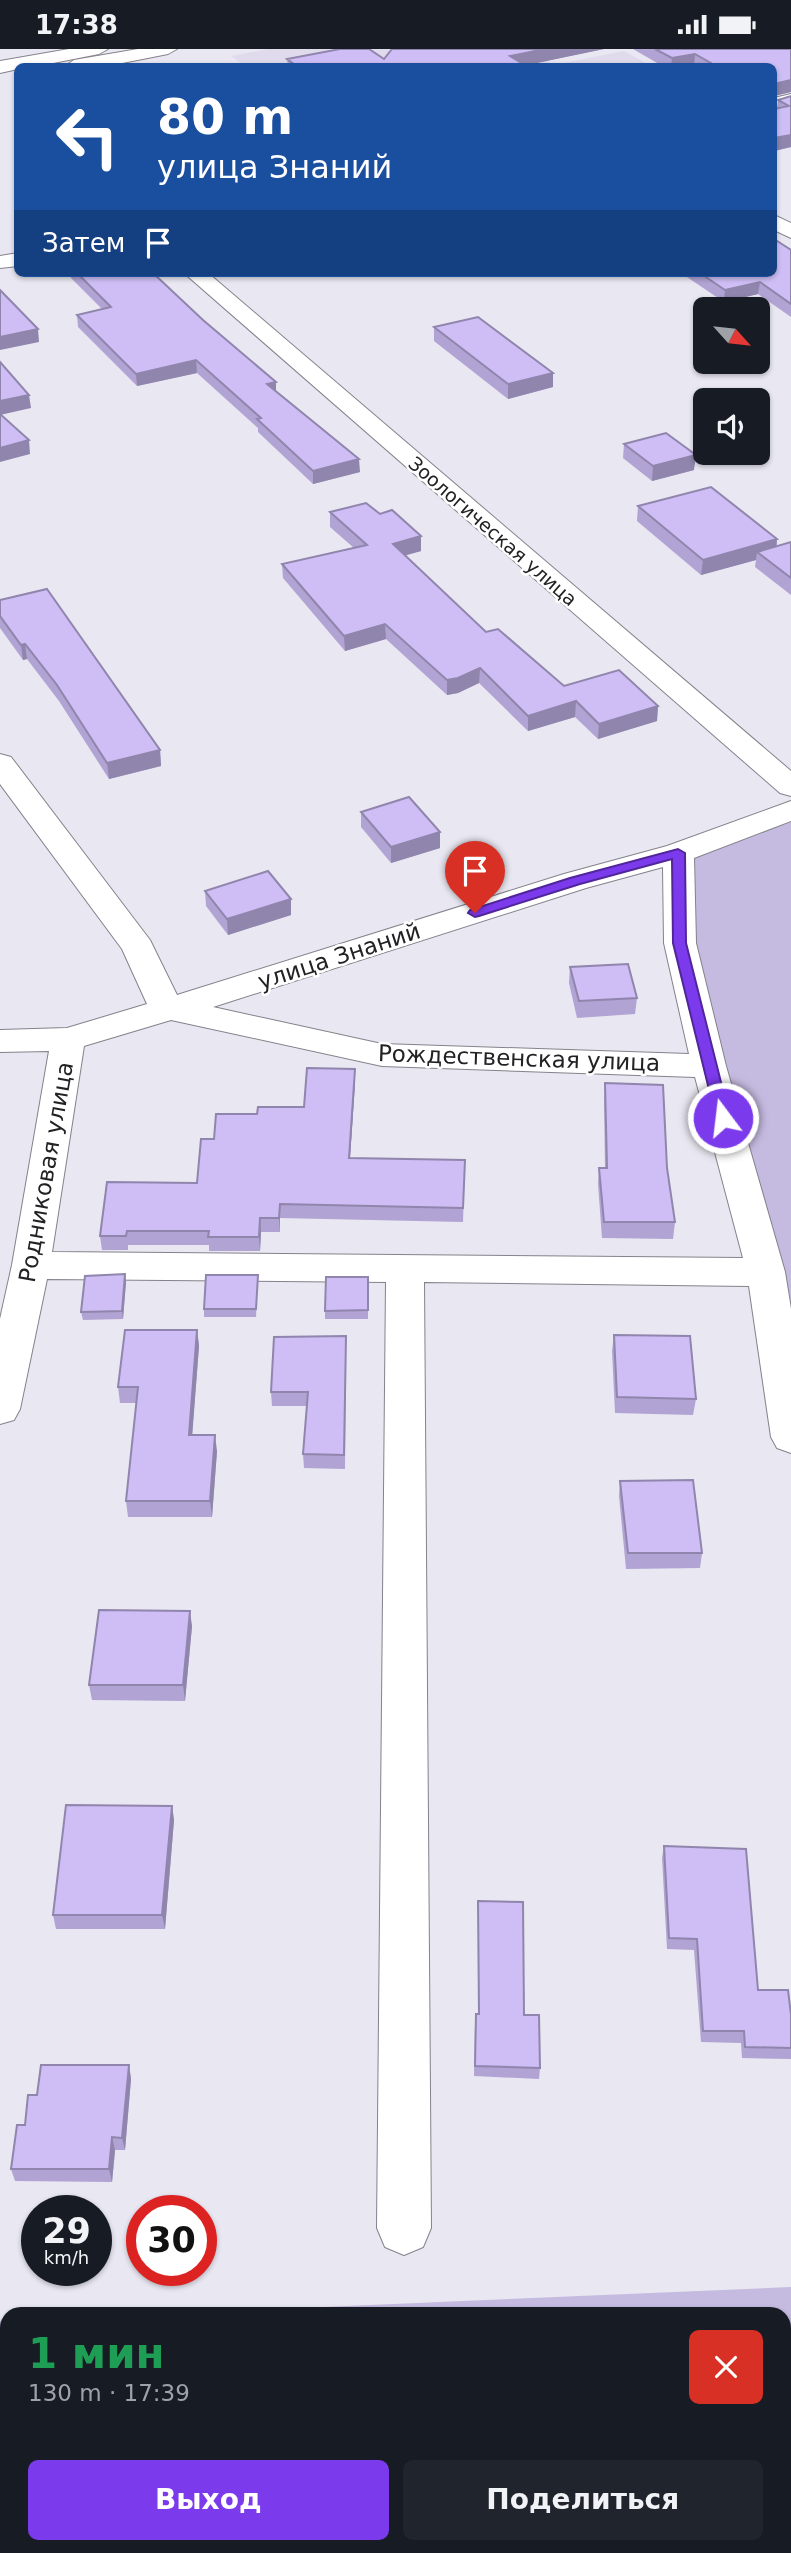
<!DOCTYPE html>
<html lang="ru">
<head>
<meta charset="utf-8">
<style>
  :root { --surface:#171b24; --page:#20242c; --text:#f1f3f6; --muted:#9ea1a6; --accent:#7c3aed }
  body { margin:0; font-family:"DejaVu Sans",sans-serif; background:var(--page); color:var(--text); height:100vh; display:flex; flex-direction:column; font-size:26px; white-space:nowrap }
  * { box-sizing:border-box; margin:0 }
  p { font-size:23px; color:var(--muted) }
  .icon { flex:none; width:38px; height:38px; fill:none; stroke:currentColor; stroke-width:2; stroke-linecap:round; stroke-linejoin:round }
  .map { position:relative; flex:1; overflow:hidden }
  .details { position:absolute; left:0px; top:2258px; width:791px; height:247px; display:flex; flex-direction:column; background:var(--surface); border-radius:21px 21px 0 0; box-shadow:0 2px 5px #0004 }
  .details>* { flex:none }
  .banner { position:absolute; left:14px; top:14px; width:763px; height:214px; border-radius:10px; box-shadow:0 2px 5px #0004; background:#1a4fa0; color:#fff; overflow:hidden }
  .needle { width:46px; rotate:117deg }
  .controls { position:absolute; left:693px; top:248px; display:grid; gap:14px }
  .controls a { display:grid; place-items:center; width:77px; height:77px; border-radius:10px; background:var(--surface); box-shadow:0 2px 5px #0004; font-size:35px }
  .speed { position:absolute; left:21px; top:2146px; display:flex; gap:14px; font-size:35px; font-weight:700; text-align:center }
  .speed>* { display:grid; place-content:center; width:91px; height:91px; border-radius:50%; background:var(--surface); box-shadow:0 2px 5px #0004; line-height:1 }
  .speed small { font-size:18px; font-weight:400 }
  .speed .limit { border:10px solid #d22; background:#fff; color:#111 }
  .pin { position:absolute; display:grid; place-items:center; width:60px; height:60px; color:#fff; margin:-72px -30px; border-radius:50% 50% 50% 0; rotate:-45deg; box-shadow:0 0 7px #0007 }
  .pin .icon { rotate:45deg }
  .me { position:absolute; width:77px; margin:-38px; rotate:345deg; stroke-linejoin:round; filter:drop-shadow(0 0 5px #0008) }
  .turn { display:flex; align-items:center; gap:24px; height:147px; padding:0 28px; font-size:32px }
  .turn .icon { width:91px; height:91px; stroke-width:2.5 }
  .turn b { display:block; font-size:49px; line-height:60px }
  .then { display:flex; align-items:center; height:66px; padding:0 28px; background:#0003; gap:14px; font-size:26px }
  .round { display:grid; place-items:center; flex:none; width:74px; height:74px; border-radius:10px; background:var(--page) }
  .headline { display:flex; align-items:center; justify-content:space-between; height:119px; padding:0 28px }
  h1 { font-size:42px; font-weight:600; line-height:52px; color:#1e9e55 }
  .button { display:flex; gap:14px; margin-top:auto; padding:14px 28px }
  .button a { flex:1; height:80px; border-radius:10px; background:var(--accent); color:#fff; font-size:28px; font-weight:600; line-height:80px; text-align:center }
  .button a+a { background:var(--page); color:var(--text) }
  .status { display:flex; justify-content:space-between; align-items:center; height:49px; padding:0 35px; background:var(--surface); direction:ltr }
  .status svg { height:19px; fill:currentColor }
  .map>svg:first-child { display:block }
  .built { fill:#e0dbec }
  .green { fill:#c5bae0 }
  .water { fill:#a797cb }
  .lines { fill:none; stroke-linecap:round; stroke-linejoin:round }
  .minor-casing { stroke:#84828b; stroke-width:2 }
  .trunk-casing { stroke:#84828b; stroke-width:2 }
  .minor { fill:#fff; fill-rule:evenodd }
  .trunk { fill:#fff; fill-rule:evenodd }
  .wall { fill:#b1a3d3 }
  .shaded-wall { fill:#9085ac }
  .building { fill:#cebef5; stroke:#9085ac; stroke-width:2 }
  .route { fill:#7c3aed; stroke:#51269a; stroke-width:2 }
  .labels { text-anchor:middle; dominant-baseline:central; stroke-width:5; stroke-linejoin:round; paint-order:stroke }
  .far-street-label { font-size:19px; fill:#222124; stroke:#fff }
  .street-label { font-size:23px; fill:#222124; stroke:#fff }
</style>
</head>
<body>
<div class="status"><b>17:38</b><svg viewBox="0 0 49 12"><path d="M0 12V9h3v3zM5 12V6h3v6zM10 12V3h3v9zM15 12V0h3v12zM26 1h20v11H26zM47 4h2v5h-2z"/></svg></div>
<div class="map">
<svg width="791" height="2504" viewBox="0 0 791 2504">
  <rect width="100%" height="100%" fill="#e9e7f1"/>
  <path class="built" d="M268 0H528L553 16 624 2 651 17 246 18 231 7Z"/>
  <g class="green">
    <path d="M791 773V1294L689 870 690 807Z"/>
    <path d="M791 2238V2504H0V2272H7V2497H784V2264H184Z"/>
  </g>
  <path class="water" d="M182 2497H386L388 2504H179Z"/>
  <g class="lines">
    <defs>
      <g id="minor">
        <path d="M791 45V57L774 61V49Z"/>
        <path d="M774 166 791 174V189L774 181Z"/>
        <path d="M18 204V217L0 219V207Z"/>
        <path d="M184 224H208L791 722V747L780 744Z"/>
        <path d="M0 705 11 708 150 891 177 946 564 825 667 797 791 752V772L694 809 696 894 726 1017 785 1223 791 1260V1404L777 1399 771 1388 749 1237 424 1233 431 2179 423 2198 404 2206 385 2198 377 2179 386 1233 47 1230 20 1360 14 1371 0 1375V1270L12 1216 49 1002 0 1003V981L67 979 147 955 122 900 0 735ZM663 818 664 894 689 1005 382 995 213 958 586 839ZM171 971 382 1017 695 1028 743 1209 52 1203 84 997Z"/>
      </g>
      <g id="trunk">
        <path d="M69 0H108L99 5 33 18H18V20L0 24V12Z"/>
        <path d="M138 0H177L168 5 102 18 65 17 74 11Z"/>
      </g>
    </defs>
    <use href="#minor" class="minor-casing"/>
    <use href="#trunk" class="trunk-casing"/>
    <use href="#minor" class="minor"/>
    <use href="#trunk" class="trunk"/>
  </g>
  <g class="wall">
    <path d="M392 0H604L526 16 528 18H288L287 10H384Z"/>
    <path d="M633 0H791V43L774 47V18H664Z"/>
    <path d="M791 47V98L774 102V60L777 59 778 51Z"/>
    <path d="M791 201V268L758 245 724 253 681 224H774Z"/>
    <path d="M70 224H153L360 423 313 435 258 383V379L197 324 137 337 78 278 77 266 102 260 71 229Z"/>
    <path d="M434 278 553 324V338L508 350 434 292Z"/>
    <path d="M624 395 694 421 652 432 623 409Z"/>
    <path d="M638 457 777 490V497L791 493V546L755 518 756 511 701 526 637 472Z"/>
    <path d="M330 463 380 465 421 487V502L405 506 486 583 564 637 658 657 657 672 598 690 575 668 528 682 479 634 458 644 447 646 386 590 345 602 283 529 282 515 354 499 330 478Z"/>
    <path d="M0 551 160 701 161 717 109 730 59 652 27 610 23 611 0 579Z"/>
    <path d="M361 763 440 799 391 814 361 778Z"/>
    <path d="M205 842 291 850V866L228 886 206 857Z"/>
    <path d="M570 918 637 949 635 965 577 969 569 934Z"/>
    <path d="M355 1034 350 1109 465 1111 463 1173 280 1169V1183H261L260 1202H209V1196H128V1201H102L100 1187 197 1134 214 1090 257 1065 304 1058Z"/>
    <path d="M605 1034 667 1119 675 1173 673 1190 602 1189 598 1135 599 1119H605L604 1051Z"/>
    <path d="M125 1225 126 1233 123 1270 83 1271 81 1263Z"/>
    <path d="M258 1226 256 1268H204V1260Z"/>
    <path d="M368 1228V1270H325V1262Z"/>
    <path d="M197 1281 199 1297 192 1386 217 1402 212 1468H128L126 1452 136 1354H120L118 1338Z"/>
    <path d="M614 1286 696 1350 693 1366 615 1364 612 1302Z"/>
    <path d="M346 1301 345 1420 304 1419 303 1405 307 1357H272L271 1343Z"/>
    <path d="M620 1432 702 1504 700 1519 626 1520 619 1447Z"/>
    <path d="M192 1577 185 1652 92 1651 89 1636Z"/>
    <path d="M172 1757 174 1771 165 1880H56L53 1866Z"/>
    <path d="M664 1797 758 1941 791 1966V2010L742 2009 741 1994 701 1993 694 1901 667 1900 662 1809Z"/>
    <path d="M478 1852 524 1966 540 2019 539 2030 474 2027 475 1975 478 1965Z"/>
    <path d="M129 2016 131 2030 125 2101H115L112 2133 15 2132 11 2120 25 2076 37 2046Z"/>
  </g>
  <g class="shaded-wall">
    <path d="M545 0H604L518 18 510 7Z"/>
    <path d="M695 5 694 17 671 18 672 9Z"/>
    <path d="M791 31V43L774 47V35Z"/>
    <path d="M791 86V98L774 102V89Z"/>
    <path d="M760 233 758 245 724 253 725 241Z"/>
    <path d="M38 280 39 293 0 301V288Z"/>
    <path d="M196 311 197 324 137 337 136 325Z"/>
    <path d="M553 324V338L508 350V335Z"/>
    <path d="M276 333V345L267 335Z"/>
    <path d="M29 346 31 359 0 366V352Z"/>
    <path d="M29 391 30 405 0 413V399Z"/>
    <path d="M696 406 694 421 652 432 653 417Z"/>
    <path d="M359 410 360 423 313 435V422Z"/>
    <path d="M421 487V502L393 510V495Z"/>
    <path d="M777 490 775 505 757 503 756 511 701 526 703 511Z"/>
    <path d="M385 575 386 590 345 602 344 587Z"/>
    <path d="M25 595 27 610 23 611 21 596Z"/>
    <path d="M480 619 479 634 458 644 447 646V631Z"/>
    <path d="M576 652 575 668 528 682V667Z"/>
    <path d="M658 657 657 672 598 690 599 675Z"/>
    <path d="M160 701 161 717 109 730 107 714Z"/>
    <path d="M440 783V799L391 814V798Z"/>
    <path d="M291 850V866L228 886 227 870Z"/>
    <path d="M355 1020V1034L349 1123V1109Z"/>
    <path d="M280 1155V1183L279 1169Z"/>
    <path d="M260 1169 261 1183 260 1202 259 1188Z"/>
    <path d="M125 1225 126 1233 123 1270 122 1262Z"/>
    <path d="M197 1281 199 1297 191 1402 189 1386Z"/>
    <path d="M215 1386 217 1402 212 1468 210 1452Z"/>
    <path d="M190 1562 192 1577 185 1652 183 1636Z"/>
    <path d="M172 1757 174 1771 165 1880 162 1866Z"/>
    <path d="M129 2016 131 2030 125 2101 122 2089Z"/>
    <path d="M112 2088 115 2101 112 2133 109 2120Z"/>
  </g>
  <g class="building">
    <path d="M340 0H369L384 10 392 0H545L510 7 528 18H298L287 10Z"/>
    <path d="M655 0H791V31L774 35V18H718L695 5 672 9Z"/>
    <path d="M791 47V86L774 89V60L789 57 778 51Z"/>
    <path d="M774 190 791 201V255L760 233 725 241 700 224H774Z"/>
    <path d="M77 224H153L203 271 276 333 267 335 359 410 313 422 257 370 261 369 196 311 136 325 77 266 111 258Z"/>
    <path d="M0 241 38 280 0 288Z"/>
    <path d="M478 268 553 324 508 335 434 278Z"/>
    <path d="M0 313 29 346 0 352Z"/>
    <path d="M0 365 29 391 0 399Z"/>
    <path d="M666 384 696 406 653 417 624 395Z"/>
    <path d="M711 438 777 490 703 511 638 457Z"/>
    <path d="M366 454 380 465 392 461 421 487 393 495 486 583 498 580 564 637 619 621 658 657 599 675 576 652 528 667 480 619 458 629 447 631 385 575 344 587 282 515 367 496 330 463Z"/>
    <path d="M791 493V529L757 503Z"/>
    <path d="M47 540 160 701 107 714 57 636 25 595 21 596 0 567V551Z"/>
    <path d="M409 748 440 783 391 798 361 763Z"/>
    <path d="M268 822 291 850 227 870 205 842Z"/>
    <path d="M628 915 637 949 579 952 570 918Z"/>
    <path d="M307 1019 355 1020 349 1109 465 1111 463 1159 280 1155 279 1169H260L259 1188H208L209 1182H127L126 1187H100L107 1133 197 1134 201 1090H214L216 1065H257L258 1058H304Z"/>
    <path d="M605 1034 663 1036 667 1119 675 1173H604L599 1119H607Z"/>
    <path d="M125 1225 122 1262 81 1263 85 1227Z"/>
    <path d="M206 1226H258L256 1260H204Z"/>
    <path d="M326 1228H368V1261L325 1262Z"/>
    <path d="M125 1281H197L189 1386H215L210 1452H126L138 1338H118Z"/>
    <path d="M614 1286 690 1287 696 1350 617 1348Z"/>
    <path d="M346 1287 344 1406 303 1405 308 1343H271L274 1288Z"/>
    <path d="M693 1431 702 1504H628L620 1432Z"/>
    <path d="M99 1561 190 1562 183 1636H89Z"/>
    <path d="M66 1756 172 1757 162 1866H53Z"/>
    <path d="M664 1797 746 1800 758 1941H788L791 1966V1999L745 1998 744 1982H703L697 1890 669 1889Z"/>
    <path d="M478 1852 523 1853 524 1966H539L540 2019 475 2017 476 1965H479Z"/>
    <path d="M41 2016H129L122 2089 112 2088 109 2120H11L17 2076H25L28 2046H37Z"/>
  </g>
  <path class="route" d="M678 800 685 804 686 894 730 1069 723 1074 716 1069 673 894 672 810 580 835 479 867 475 868 468 864 470 861 570 829Z"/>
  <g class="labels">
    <g class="far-street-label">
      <text transform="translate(493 482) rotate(41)">Зоологическая улица</text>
    </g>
    <g class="street-label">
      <text transform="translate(339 907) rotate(-18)">улица Знаний</text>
      <text transform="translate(519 1009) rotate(2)">Рождественская улица</text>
      <text transform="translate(46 1123) rotate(-80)">Родниковая улица</text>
    </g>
  </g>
</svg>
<div class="controls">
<a><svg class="needle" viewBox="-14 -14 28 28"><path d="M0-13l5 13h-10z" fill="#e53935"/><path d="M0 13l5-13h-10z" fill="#9ea1a6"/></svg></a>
<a><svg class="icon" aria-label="sound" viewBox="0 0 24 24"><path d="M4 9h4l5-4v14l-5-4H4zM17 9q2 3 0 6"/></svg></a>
</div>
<div class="speed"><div>29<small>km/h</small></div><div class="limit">30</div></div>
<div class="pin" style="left:475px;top:864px;background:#d93025"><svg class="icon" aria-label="arrive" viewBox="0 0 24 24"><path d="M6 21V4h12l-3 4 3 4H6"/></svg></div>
<svg class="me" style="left:723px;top:1069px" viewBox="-20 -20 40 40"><circle r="17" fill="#7c3aed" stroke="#fff" stroke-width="3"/><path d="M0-11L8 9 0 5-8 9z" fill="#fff"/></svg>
<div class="banner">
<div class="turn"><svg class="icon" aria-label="left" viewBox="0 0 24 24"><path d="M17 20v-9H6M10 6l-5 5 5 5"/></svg><div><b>80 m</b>улица Знаний</div></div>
<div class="then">Затем<svg class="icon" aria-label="arrive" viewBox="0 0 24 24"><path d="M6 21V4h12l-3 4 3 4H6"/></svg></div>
</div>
<section class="details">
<div class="headline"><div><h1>1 мин</h1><p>130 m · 17:39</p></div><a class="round" style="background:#d93025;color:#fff"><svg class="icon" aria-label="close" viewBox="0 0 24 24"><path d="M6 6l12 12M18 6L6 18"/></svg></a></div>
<div class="button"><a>Выход</a><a>Поделиться</a></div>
</section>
</div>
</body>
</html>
